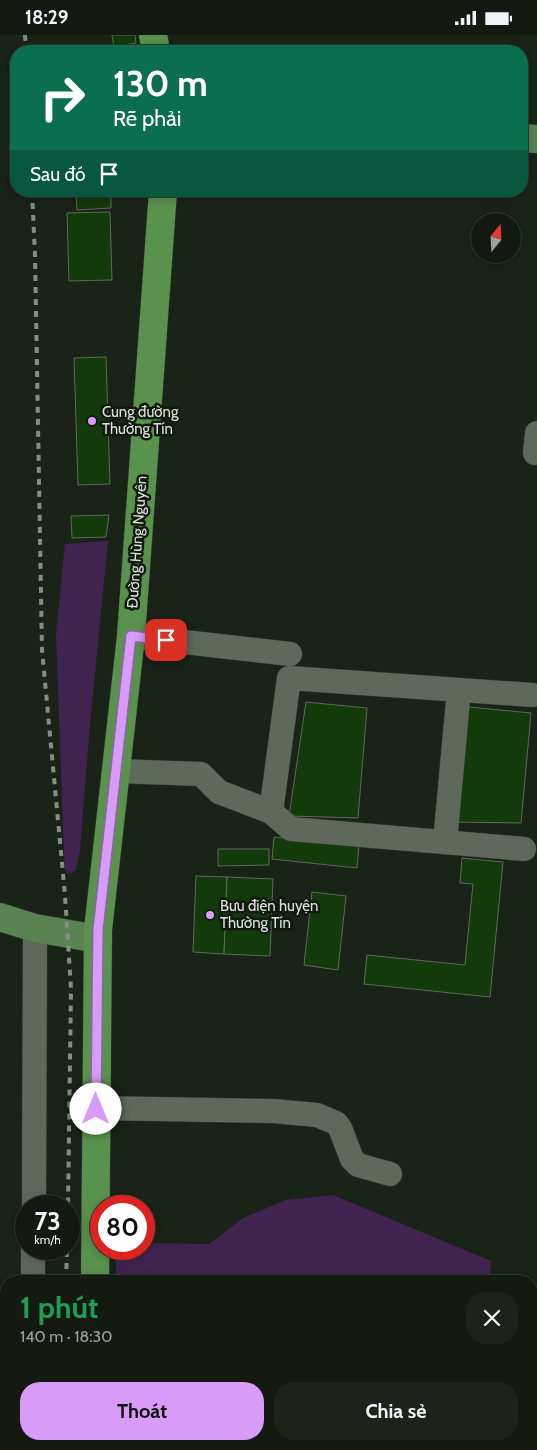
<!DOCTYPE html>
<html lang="vi">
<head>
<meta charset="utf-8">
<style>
  :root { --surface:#141a12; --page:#1d231b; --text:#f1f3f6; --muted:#9da19f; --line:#333832; --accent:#d89bf8 }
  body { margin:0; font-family:Cabin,sans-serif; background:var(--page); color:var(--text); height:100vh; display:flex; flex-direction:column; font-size:19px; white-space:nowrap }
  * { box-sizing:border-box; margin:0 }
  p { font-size:16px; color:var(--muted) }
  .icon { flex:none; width:28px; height:28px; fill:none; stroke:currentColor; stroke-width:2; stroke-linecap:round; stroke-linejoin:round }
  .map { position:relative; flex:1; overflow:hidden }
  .panel { position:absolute; left:0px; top:1240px; width:538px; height:175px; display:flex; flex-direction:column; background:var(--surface); border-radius:20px 20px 0 0; box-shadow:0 2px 12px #0003,0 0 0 1px var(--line) }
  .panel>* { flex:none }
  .banner { position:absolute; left:10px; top:10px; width:518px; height:152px; border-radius:20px; box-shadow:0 2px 12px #0003,0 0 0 1px var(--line); background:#0b6e4f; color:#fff; overflow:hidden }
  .needle { width:32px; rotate:18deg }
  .tools { position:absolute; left:471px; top:178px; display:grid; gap:10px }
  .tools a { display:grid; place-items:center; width:50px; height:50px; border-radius:50%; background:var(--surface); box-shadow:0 2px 12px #0003,0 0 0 1px var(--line); font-size:25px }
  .speed { position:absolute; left:15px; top:1160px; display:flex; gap:10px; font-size:25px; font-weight:700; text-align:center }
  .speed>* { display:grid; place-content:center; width:65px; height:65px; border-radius:50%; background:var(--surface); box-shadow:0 2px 12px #0003,0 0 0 1px var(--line); line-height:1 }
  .speed small { font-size:12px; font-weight:400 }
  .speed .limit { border:8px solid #d22; background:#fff; color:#111 }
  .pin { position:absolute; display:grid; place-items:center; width:42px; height:42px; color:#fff; margin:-21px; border-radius:10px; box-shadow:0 2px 8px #0006 }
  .me { position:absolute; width:55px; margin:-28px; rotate:0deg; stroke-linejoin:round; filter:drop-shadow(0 0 4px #0008) }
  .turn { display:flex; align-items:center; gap:18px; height:105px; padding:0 20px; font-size:22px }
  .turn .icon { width:65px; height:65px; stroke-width:2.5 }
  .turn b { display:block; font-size:35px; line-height:42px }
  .then { display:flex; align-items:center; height:48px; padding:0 20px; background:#0003; gap:10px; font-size:19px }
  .round { display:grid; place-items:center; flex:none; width:52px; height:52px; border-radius:20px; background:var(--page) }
  .summary { display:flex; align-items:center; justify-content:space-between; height:85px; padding:0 20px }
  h1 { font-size:30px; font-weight:700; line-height:38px; color:#1e9e55 }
  .primary-button { display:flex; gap:10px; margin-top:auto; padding:10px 20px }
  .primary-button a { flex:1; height:58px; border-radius:20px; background:var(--accent); color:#111; font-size:20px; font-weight:700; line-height:58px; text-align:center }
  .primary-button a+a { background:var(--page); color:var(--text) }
  .status { display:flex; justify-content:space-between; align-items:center; height:35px; padding:0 25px; background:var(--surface); direction:ltr }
  .status svg { height:14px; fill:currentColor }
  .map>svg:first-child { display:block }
  .green { fill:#412350 }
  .water { fill:#1b0028 }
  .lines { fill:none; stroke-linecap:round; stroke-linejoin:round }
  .river { stroke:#1b0028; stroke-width:42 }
  .building { fill:#133a0a; stroke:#5f6a5c }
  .minor-casing { stroke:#353c34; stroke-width:25 }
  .major-casing { stroke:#353c34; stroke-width:29 }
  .highway-casing { stroke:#353c34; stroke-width:29 }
  .minor { stroke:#5e695c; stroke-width:24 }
  .major { stroke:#5b8253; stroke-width:28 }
  .highway { stroke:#59924d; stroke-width:28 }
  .rail { stroke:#868e84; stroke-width:4; stroke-dasharray:6 6; stroke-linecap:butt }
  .route-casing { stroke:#8c65a1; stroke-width:12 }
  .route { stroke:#d89bf8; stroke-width:9 }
  .poi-dot { fill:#d89bf8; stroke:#111a0f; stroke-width:2 }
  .labels { text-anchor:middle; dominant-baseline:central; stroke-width:5; stroke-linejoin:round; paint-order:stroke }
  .poi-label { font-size:15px; fill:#dee4dc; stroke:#111a0f; text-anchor:start }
  .street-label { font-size:15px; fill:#dee4dc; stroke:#111a0f }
</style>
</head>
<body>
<div class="status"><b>18:29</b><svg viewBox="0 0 49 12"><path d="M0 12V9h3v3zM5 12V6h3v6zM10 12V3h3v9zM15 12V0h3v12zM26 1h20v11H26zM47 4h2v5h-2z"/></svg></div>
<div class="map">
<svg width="537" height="1415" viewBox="0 0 537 1415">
  <rect width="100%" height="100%" fill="#1a2318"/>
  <g class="green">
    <path d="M108 506 90 689 80 815 76 835 68 840 65 835 64 819 56 599 65 509Z"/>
    <path d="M333 1160 491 1226 490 1246H116V1214H144V1208L209 1209 243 1183 286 1165Z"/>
    <path d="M120 1409H484L483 1415H120Z"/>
  </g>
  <path class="water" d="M243 1409H401L385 1415H245Z"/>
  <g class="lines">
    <g class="river">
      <path d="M531 1355 537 1347"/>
      <path d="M489 1415 494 1409"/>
    </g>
  </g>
  <g class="building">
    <path d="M112 0H135L136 8 114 12Z"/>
    <path d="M76 156H111V173L77 175Z"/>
    <path d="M110 177 112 245 69 246 67 178Z"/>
    <path d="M106 322 110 449 78 450 74 323Z"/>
    <path d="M109 480 106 502 72 503 71 481Z"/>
    <path d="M306 667 367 673 358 783 289 781Z"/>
    <path d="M469 672 531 678 521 788 453 787Z"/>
    <path d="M274 802 359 810 357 833 272 824Z"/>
    <path d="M218 814H269V830L218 831Z"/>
    <path d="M462 823 503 827 490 962 364 949 367 920 465 930 473 849 460 848Z"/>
    <path d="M196 841 227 842 224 919 193 917Z"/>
    <path d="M227 842 273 844 270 921 224 919Z"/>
    <path d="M312 857 346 861 338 935 304 930Z"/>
  </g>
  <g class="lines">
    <defs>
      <g id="minor">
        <path d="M535 418 537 398"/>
        <path d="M131 601 290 619"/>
        <path d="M115 736 201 739 219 757 271 777 291 794 524 814"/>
        <path d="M271 777 289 643 532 660"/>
        <path d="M445 807 459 655"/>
        <path d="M96 1073 273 1076 317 1080 336 1088 340 1093 352 1124 358 1130 390 1139"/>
        <path d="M34 1171 35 893"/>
        <path d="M33 1246V1214"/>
        <path d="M32 1415V1409"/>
      </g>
      <g id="major">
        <path d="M521 103 537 104"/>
        <path d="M0 882 35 893 98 904"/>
      </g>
      <g id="highway">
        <path d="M153 0 156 16"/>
        <path d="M95 1246 98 895 131 601 163 156"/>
        <path d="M94 1415V1409"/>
      </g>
    </defs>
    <use href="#minor" class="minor-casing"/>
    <use href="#major" class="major-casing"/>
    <use href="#highway" class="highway-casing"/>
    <use href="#minor" class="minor"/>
    <use href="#major" class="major"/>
    <use href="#highway" class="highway"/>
    <g class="rail">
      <path d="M25 0 26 16"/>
      <path d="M32 156 35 220 42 615 65 860 71 954 68 1171"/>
      <path d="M66 1246 67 1214"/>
      <path d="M62 1409V1415"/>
    </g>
  </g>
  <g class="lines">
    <defs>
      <path id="route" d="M96 1074 98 895 131 601 166 605"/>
    </defs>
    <use href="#route" class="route-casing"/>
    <use href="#route" class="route"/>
  </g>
  <g class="poi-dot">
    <circle cx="92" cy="386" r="5"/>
    <circle cx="210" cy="880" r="5"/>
  </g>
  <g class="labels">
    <g class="poi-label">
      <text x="102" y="377">Cung đường<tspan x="102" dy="17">Thường Tín</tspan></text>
      <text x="220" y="871">Bưu điện huyện<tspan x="220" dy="17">Thường Tín</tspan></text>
    </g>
    <g class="street-label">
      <text transform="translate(137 507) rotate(-86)">Đường Hùng Nguyên</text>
    </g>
  </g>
</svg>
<div class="tools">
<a><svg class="needle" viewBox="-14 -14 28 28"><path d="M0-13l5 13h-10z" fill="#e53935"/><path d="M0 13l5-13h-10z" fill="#9da19f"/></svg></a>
</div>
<div class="speed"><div>73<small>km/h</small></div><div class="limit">80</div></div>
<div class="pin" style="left:166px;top:605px;background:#d93025"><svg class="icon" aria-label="arrive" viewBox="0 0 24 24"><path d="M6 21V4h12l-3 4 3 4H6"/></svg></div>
<svg class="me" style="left:96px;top:1074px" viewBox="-20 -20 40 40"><circle r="19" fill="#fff"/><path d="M0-13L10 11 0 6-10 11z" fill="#d89bf8"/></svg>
<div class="banner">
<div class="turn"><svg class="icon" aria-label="right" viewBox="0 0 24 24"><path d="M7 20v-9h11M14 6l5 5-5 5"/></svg><div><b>130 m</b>Rẽ phải</div></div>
<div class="then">Sau đó<svg class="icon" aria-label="arrive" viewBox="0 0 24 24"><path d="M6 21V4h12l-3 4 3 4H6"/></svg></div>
</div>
<section class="panel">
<div class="summary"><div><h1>1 phút</h1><p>140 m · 18:30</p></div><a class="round"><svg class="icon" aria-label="close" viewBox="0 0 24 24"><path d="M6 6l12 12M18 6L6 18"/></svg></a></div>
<div class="primary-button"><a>Thoát</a><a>Chia sẻ</a></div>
</section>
</div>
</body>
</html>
